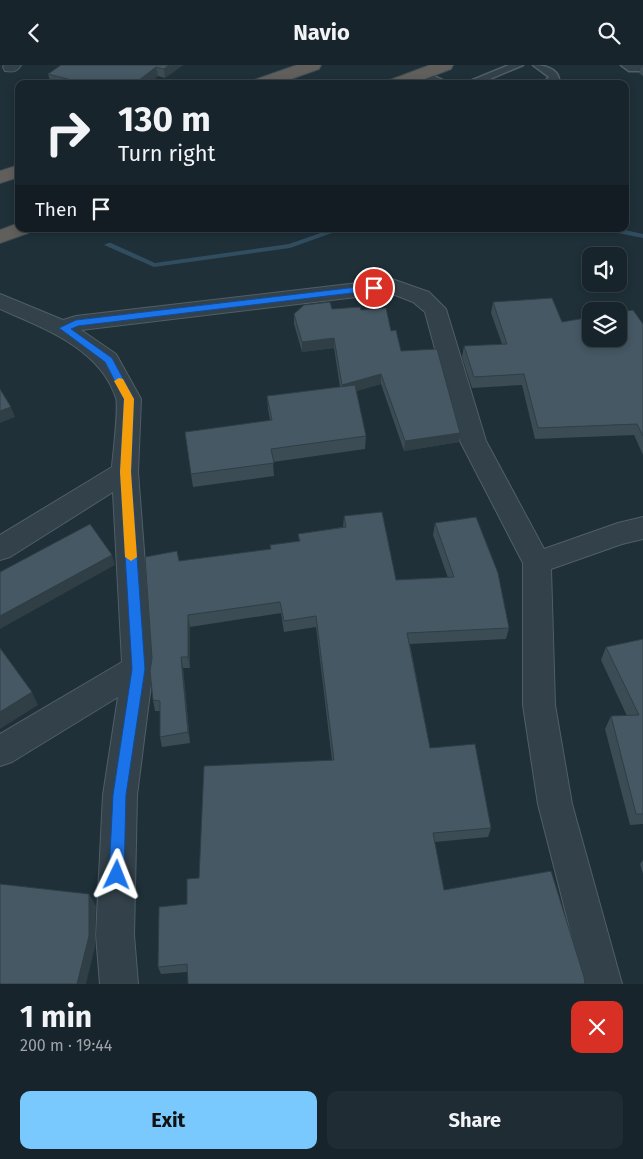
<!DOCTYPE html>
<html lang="en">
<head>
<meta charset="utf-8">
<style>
  :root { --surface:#17242b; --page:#202c33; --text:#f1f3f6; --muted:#9ea4a9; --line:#364147; --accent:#7ac9fe }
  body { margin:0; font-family:"Fira Sans",sans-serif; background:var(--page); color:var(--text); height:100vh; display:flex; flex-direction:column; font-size:19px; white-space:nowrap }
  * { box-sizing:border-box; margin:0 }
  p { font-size:16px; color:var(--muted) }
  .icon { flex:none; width:28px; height:28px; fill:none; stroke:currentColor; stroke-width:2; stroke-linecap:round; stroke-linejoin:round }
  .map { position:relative; height:919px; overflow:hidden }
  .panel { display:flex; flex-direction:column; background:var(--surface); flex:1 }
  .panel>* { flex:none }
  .hud { position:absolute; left:15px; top:15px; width:614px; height:152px; border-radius:10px; box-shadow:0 2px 8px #0003,0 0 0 1px var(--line); background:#17242b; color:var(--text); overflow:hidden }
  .buttons { position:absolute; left:582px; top:182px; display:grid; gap:10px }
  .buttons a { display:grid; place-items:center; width:45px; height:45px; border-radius:10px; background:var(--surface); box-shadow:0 2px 8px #0003,0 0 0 1px var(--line); font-size:25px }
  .pin { position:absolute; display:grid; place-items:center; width:42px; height:42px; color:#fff; margin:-21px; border:2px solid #fff; border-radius:50%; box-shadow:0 1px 5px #0007 }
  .me { position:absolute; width:55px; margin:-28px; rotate:2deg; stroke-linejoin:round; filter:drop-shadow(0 0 4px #0008) }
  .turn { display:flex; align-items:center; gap:18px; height:105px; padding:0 20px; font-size:22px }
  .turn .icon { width:65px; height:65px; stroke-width:2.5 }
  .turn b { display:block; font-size:35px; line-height:42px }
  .then { display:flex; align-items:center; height:48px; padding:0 20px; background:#0003; gap:10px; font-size:19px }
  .round { display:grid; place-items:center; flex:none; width:52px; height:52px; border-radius:10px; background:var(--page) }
  .overview { display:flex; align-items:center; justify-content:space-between; height:85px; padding:0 20px }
  h1 { font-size:30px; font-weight:700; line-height:38px }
  .cta { display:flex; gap:10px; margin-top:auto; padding:10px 20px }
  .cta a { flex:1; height:58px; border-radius:10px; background:var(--accent); color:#111; font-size:20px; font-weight:700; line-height:58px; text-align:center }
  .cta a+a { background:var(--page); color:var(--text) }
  header { display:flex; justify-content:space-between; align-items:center; height:65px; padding:0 20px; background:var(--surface); font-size:22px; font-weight:700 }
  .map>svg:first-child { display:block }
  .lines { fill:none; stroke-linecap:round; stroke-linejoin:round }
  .stream { fill:#304e60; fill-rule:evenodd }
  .service-casing { stroke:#505f67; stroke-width:3 }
  .minor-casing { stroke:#505f67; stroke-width:2 }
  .trunk-casing { stroke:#3d4c54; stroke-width:2 }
  .service { fill:#33414a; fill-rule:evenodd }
  .minor { fill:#33414a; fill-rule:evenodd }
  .trunk { fill:#605f5c; fill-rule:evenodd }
  .wall { fill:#3b4c55 }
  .shaded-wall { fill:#303e45 }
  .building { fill:#455863; stroke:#303e45 }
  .route { fill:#1a73e8; stroke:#114b97 }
  .slow { fill:#f59e0b }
</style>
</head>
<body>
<header><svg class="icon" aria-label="back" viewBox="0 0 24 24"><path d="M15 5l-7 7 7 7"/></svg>Navio<svg class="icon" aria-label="search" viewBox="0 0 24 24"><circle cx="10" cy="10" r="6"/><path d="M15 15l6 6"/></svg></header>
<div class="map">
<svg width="643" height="919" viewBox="0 0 643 919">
  <rect width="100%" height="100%" fill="#1f3039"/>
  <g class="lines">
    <g class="stream">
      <path d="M332 164H343L290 183 154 202 104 180 108 178H111L155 198 289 179Z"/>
      <path d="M607 164H620L643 169V173L608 166Z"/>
    </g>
    <defs>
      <g id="service">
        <path d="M509 0H523L478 19H463Z"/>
        <path d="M533 0C543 0 557 3 559 14L554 19H542L549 12Z"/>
        <path d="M621 0H643V6H629Z"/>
        <path d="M423 6 447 17 448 19H435L419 11 418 9Z"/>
      </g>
      <g id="minor">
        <path d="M4 0H21C17 7 13 7 5 6L3 2Z"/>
        <path d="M392 214 429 227 446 244 486 376 544 484 618 458 643 452V474L622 479 551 504 555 640 572 739 622 919H584L538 739 523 640V498L460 376 425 247 413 237 390 228 81 265 116 289 141 334 138 407 153 604 137 730 134 870 138 919H100L96 870 103 730 118 632 12 697 0 701V669L122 597 113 427 10 492 0 495V470L112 402C113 389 119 342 116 333 100 283 43 263 0 244V229L63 255 76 251Z"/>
      </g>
      <g id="trunk">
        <path d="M297 0H321L319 4 277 19H252L254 15Z"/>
        <path d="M430 0H453L451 4 412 19H388L390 15Z"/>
        <path d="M19 100V112L0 118V106Z"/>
        <path d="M19 158V164H31L28 168 0 178V165Z"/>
      </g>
    </defs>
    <use href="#service" class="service-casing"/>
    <use href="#minor" class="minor-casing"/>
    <use href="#trunk" class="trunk-casing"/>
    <use href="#service" class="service"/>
    <use href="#minor" class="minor"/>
    <use href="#trunk" class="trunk"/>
  </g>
  <g class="wall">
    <path d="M183 0 165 13 158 11 148 19H51L48 9Z"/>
    <path d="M643 2V11L639 8 641 3Z"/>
    <path d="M493 237 562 257 643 259V390L634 370 535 374 522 320 472 323 462 292 464 281 502 279 491 248Z"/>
    <path d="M332 244 361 245 391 266 401 286 459 377 404 386 381 319 356 326 366 371 365 384 273 397 274 411 193 422 191 409 270 355 268 344 267 331 340 322 334 283 302 287 294 259V249Z"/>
    <path d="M344 451 396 515 448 513 433 470 435 458 509 563 506 574 410 579 430 683 491 763 488 772 435 777 187 907 161 909 158 902 187 839 199 813 332 695 316 562 284 567 281 548 190 562V603H183L190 678 162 682 160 672V646H155L153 635 179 496 270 484 299 476 298 469 343 462Z"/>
    <path d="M643 574V759L630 760 605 664 611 651H627L601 595 606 582Z"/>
    <path d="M643 795V809L640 799Z"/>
  </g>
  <g class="shaded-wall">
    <path d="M169 0H183L165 13 164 4Z"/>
    <path d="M156 2 158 11 148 19H134Z"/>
    <path d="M334 273V283L302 287V277Z"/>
    <path d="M381 309V319L342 330V320Z"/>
    <path d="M11 342 15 352 0 358V346Z"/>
    <path d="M460 368 459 377 404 386 405 376Z"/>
    <path d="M112 490 115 500 0 564V551Z"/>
    <path d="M188 550 190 562V603L188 592Z"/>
    <path d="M181 592 183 603 190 678 188 667Z"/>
    <path d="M32 627 38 640 0 664V647Z"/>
    <path d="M89 829 96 841 95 882 86 919H77Z"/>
  </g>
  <g class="building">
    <path d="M61 0H169L164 4 156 2 134 19H87L48 9Z"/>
    <path d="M552 233 562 257 591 252V274H619V247L633 245 643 259V371L637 359 538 363 524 309 474 312 464 281 507 279 493 237Z"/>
    <path d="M330 237 332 244 360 242 361 245 386 243 391 266 396 265 401 286 437 284 460 368 405 376 381 309 342 320 334 273 302 277 294 249 304 240Z"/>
    <path d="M355 320 366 371 271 384 274 398 191 409 185 367 272 355 267 331Z"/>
    <path d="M0 324 11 342 0 346Z"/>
    <path d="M382 447 396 515 454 512 435 458 476 452 498 508 509 563 407 568 430 683 475 679 491 763 433 768 444 825 551 806 584 912 585 919H188L187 899 158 902 159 842 187 839V814L199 813 204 701 334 695 316 551 284 556 280 537 188 550V592H181L188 667 160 672V636L153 635 150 606 152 593 145 492 177 486 179 496 271 484 270 480 300 476 298 469 346 462 344 451Z"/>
    <path d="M90 459 112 490 0 551V507Z"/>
    <path d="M643 574V749H636L611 651 639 650 606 582Z"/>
    <path d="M0 583 32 627 0 647Z"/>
    <path d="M0 819 89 829V871L77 919H0Z"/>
  </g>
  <path class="route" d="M374 220 378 223 377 225 78 261 71 264 112 293 134 334 131 407 145 604 126 730 124 810 122 815 117 818 112 815 109 810 113 730 132 604 120 407 124 334 105 297 59 263 76 255Z"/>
  <path class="slow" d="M119 313 123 314 134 334 131 407 137 492 131 496 125 492 120 407 124 334 114 316Z"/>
</svg>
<div class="buttons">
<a><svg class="icon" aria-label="sound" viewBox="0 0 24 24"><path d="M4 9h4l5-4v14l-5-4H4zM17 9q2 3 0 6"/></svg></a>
<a><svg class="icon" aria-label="layers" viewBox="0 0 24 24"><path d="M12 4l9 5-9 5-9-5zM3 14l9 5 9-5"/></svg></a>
</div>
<div class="pin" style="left:374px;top:223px;background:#d93025"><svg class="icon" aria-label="arrive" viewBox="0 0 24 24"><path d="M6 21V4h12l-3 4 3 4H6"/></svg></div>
<svg class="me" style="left:117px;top:810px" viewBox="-20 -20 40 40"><path d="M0-17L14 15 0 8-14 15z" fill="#1a73e8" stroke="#fff" stroke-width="4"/></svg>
<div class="hud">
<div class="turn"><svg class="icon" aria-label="right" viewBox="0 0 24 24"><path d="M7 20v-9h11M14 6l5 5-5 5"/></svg><div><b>130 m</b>Turn right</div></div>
<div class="then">Then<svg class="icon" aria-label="arrive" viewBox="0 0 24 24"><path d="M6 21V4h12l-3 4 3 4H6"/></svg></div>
</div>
</div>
<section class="panel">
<div class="overview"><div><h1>1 min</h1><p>200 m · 19:44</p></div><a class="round" style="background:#d93025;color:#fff"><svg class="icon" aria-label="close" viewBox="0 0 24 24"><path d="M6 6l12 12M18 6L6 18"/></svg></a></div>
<div class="cta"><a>Exit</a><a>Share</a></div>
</section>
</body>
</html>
